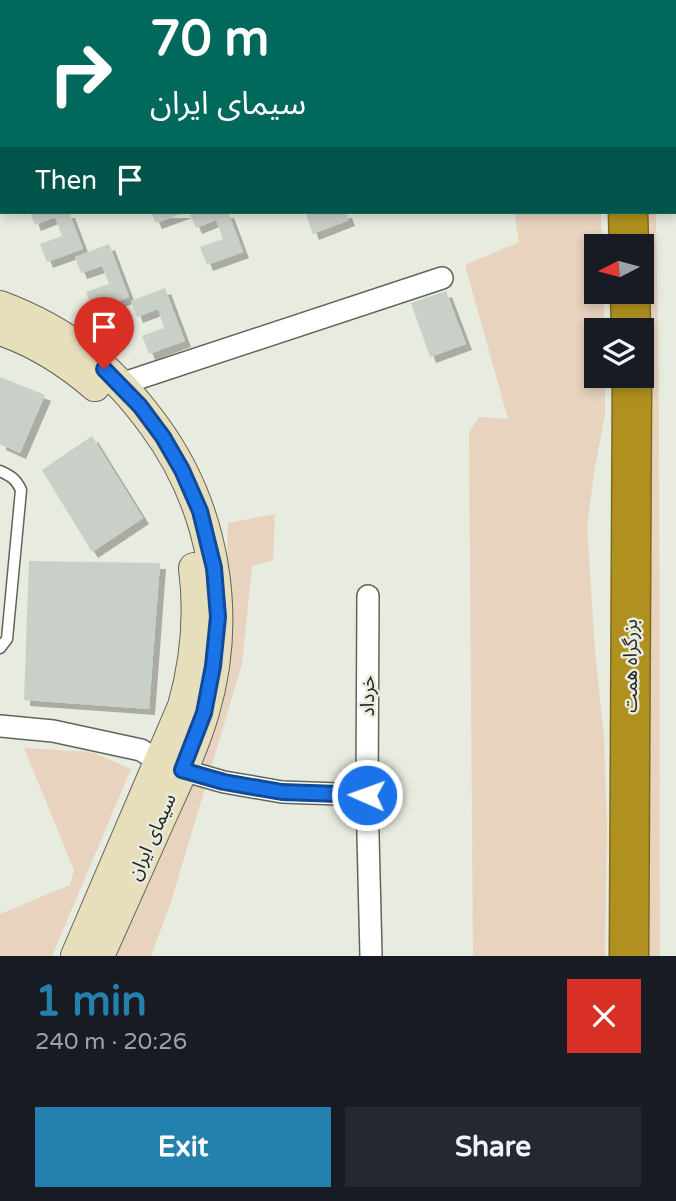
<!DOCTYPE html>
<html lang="en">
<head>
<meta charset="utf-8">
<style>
  :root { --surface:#171b24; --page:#242831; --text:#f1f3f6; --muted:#9ea1a6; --accent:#2481ae }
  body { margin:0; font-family:"Varela Round","Noto Sans Arabic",sans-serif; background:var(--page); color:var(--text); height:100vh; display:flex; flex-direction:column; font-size:26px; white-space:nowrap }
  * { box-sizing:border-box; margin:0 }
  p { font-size:23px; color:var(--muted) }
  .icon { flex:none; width:38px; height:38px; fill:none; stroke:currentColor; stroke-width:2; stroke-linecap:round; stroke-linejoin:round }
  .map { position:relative; height:956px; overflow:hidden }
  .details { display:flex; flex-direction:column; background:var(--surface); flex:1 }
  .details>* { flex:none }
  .guide { position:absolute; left:0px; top:0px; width:677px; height:214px; box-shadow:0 4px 10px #0003; background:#00695c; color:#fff; overflow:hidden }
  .needle { width:46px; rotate:264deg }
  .tools { position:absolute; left:584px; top:234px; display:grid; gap:14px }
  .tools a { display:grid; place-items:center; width:70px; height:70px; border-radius:0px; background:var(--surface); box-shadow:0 4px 10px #0003; font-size:35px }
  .pin { position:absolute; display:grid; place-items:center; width:60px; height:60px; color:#fff; margin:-72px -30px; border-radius:50% 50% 50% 0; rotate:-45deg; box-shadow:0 0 7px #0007 }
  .pin .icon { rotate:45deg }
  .me { position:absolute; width:77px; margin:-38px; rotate:272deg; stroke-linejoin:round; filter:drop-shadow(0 0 5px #0008) }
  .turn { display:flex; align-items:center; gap:24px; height:147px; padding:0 35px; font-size:32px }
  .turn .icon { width:91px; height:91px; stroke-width:2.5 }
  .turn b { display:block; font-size:49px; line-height:60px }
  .then { display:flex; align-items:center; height:66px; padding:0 35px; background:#0003; gap:14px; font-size:26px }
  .round { display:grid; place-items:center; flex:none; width:74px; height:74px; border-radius:0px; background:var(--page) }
  .summary { display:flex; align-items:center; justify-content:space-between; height:119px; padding:0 35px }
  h1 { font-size:42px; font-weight:700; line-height:52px; color:var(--accent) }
  .button { display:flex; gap:14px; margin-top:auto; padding:14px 35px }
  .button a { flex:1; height:80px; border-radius:0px; background:var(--accent); color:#fff; font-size:28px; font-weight:700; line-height:80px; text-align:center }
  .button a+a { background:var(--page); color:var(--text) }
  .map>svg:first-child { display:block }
  .green { fill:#e7d3be }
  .building { fill:#c8d0c7; filter:url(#shadow) }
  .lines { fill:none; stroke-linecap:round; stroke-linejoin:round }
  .lane-casing { stroke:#62645a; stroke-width:13 }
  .street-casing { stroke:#62645a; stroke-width:24 }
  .secondary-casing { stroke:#62645a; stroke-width:32 }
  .highway-casing { stroke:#7e6a1f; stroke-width:41 }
  .lane { stroke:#fff; stroke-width:10 }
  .street { stroke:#fff; stroke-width:21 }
  .secondary { stroke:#e7debc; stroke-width:30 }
  .highway { stroke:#b0911f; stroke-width:38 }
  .route-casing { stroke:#114b97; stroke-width:18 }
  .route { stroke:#1a73e8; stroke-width:12 }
  .labels { text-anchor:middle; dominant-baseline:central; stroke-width:5; stroke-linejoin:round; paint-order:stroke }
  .street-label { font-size:19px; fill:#22231f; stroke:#e8ebdf }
</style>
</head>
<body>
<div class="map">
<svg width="676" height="956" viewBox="0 0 676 956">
  <defs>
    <filter id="shadow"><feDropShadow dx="6" dy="6" stdDeviation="0" flood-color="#0004"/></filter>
  </defs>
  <rect width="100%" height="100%" fill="#e8ebdf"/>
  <g class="green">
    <path d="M514 212H601L602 247H597V292H603L605 331H597V376H605V414L594 473 587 527 595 651 604 738 607 826 605 956H473L469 432 479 417 508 419 465 265 519 242Z"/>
    <path d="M638 212H656L659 416 660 956H642V247Z"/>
    <path d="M275 514 273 560 252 566 242 664 171 902 151 956H105L223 662 228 523Z"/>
    <path d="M24 748 92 752 131 769 52 956H0V914L70 885 74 870Z"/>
  </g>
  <g class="building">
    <path d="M30 212H69L83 249 47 262 40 244 62 236 55 217 35 225Z"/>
    <path d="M151 212H186L156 223Z"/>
    <path d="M189 212H228L243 252 207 265 200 247 223 239 216 220 196 228Z"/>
    <path d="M315 212H346L349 220 313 234 306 215Z"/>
    <path d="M109 244 129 297 93 311 86 292 109 284 102 266 81 273 75 257Z"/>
    <path d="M165 288 185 341 149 354 142 336 164 328 158 309 137 317 131 301Z"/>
    <path d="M446 291 466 344 430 357 411 303Z"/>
    <path d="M0 377 45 395 20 453 0 444Z"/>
    <path d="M92 436 143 518 92 552 42 470Z"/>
    <path d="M29 561 160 563 149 709 24 700Z"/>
  </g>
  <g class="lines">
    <defs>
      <path id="lane" d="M0 471C11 476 16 479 21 490L7 639 0 648"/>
      <g id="street">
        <path d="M383 0 384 2"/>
        <path d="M261 2 262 0"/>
        <path d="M0 101H2"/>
        <path d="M121 384 442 278"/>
        <path d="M368 596 367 795 371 956"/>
        <path d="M0 726 53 731 141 750 160 762"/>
        <path d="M182 770 224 782 282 792 367 795"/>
      </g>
      <g id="secondary">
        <path d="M0 306C67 331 111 367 153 424 214 506 233 614 204 712 194 747 177 782 162 815 141 862 120 909 99 956"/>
        <path d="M0 330C36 342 67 362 95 386"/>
        <path d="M76 956 183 706C196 660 200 615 194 568"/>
      </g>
      <g id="highway">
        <path d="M623 0V2"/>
        <path d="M628 212 629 247"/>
        <path d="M630 292 631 331"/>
        <path d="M629 956 632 376"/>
      </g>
    </defs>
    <use href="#lane" class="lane-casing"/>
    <use href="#street" class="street-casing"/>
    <use href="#secondary" class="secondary-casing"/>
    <use href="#highway" class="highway-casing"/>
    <use href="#lane" class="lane"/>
    <use href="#street" class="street"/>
    <use href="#secondary" class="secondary"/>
    <use href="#highway" class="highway"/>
  </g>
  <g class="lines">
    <defs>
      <path id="route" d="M104 369 140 406 163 437 182 470 200 511 214 568 218 617 213 666 204 713 182 770 224 782 282 792 367 795"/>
    </defs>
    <use href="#route" class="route-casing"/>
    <use href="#route" class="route"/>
  </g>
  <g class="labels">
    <g class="street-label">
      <text transform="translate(631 666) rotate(-90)">بزرگراه همت</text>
      <text transform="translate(368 696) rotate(-90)">خرداد</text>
      <text transform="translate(152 837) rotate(-66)">سیمای ایران</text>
    </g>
  </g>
</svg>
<div class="tools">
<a><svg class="needle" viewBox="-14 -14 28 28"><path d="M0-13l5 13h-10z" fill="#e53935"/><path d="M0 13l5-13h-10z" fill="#9ea1a6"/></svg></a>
<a><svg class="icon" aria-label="layers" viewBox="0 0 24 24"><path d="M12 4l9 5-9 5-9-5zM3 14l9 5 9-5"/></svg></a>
</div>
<div class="pin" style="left:104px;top:369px;background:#d93025"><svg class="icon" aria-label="arrive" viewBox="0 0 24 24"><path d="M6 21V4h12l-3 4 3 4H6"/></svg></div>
<svg class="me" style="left:367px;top:795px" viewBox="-20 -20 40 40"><circle r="17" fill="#1a73e8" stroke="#fff" stroke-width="3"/><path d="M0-11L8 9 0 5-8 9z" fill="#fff"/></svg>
<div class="guide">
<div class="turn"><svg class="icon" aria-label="right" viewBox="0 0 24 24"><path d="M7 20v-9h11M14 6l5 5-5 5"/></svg><div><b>70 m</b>سیمای ایران</div></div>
<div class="then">Then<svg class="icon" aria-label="arrive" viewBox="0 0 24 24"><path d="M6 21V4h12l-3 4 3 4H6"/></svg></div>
</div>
</div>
<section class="details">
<div class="summary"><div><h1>1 min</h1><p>240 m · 20:26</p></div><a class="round" style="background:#d93025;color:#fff"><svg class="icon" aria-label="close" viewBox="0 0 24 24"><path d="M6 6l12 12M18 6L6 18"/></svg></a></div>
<div class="button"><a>Exit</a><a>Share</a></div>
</section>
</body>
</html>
